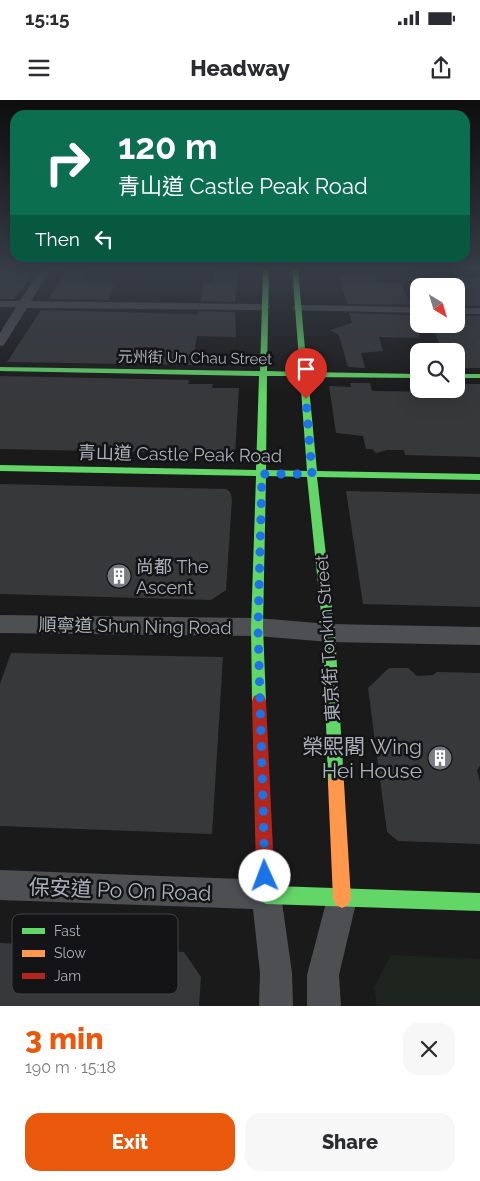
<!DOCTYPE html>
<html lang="en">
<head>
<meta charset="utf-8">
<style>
  :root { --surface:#fff; --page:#f7f7f7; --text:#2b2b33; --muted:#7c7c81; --accent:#ea580c }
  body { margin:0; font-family:Raleway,"Noto Sans TC",sans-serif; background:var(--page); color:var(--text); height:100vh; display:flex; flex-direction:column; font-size:19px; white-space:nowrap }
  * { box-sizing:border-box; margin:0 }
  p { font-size:16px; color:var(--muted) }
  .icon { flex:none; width:28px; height:28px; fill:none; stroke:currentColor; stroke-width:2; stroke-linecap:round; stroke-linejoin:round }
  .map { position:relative; height:906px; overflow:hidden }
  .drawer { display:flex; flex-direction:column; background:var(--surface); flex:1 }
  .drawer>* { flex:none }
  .guide { position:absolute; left:10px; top:10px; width:460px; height:152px; border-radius:15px; box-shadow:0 5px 20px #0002; background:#0b6e4f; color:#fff; overflow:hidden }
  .needle { width:32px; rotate:142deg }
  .fabs { position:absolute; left:410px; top:178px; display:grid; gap:10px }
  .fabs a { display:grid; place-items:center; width:55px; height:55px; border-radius:10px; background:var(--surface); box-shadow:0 5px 20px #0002; font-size:25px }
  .pin { position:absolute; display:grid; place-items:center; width:42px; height:42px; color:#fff; margin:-51px -21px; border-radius:50% 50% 50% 0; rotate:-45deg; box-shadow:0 0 5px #0007 }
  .pin .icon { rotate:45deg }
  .me { position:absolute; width:55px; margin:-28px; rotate:358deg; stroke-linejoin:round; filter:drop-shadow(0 0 4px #0008) }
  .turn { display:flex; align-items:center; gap:18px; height:105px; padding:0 25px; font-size:22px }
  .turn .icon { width:65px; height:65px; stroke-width:2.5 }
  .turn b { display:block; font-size:35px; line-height:42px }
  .then { display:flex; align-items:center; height:48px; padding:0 25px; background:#0003; gap:10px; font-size:19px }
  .round { display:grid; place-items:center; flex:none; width:52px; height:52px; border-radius:15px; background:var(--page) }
  .overview { display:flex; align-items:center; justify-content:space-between; height:85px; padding:0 25px }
  h1 { font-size:30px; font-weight:800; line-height:38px; color:var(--accent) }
  .action { display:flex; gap:10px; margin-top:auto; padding:10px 25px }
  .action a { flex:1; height:58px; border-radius:15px; background:var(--accent); color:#fff; font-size:20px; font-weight:800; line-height:58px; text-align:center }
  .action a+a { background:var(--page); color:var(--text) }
  .status { display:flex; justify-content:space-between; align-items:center; height:35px; padding:0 25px; background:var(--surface); direction:ltr }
  .status svg { height:14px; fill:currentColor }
  header { display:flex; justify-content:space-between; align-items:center; height:65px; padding:0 25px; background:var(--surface); font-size:22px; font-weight:800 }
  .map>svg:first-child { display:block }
  .green { fill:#1d241e }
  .building { fill:#37383a }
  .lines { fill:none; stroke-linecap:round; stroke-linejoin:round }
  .street { fill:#4e4f53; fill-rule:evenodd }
  .fast { fill:#63d668; fill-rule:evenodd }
  .slow { fill:#ff974d; fill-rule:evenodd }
  .jam { fill:#b3261e; fill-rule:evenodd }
  .route { stroke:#1a73e8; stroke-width:9; stroke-dasharray:0 16.2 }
  .labels { text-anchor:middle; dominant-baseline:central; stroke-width:5; stroke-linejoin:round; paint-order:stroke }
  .far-street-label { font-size:15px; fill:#abb1ba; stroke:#141416 }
  .street-label { font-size:18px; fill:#abb1ba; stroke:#141416 }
  .poi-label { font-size:18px; fill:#abb1ba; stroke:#141416; text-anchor:start }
  .near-poi-label { font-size:21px; fill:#abb1ba; stroke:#141416; text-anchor:end }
  .near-street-label { font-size:21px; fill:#abb1ba; stroke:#141416 }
  .key { fill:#141416; stroke:#414347; stroke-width:1 }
  .key-label { font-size:14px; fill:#abb1ba }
</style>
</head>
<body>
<div class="status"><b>15:15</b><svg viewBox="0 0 49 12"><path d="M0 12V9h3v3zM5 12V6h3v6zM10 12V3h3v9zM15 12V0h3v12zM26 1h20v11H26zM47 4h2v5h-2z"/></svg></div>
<header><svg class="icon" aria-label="menu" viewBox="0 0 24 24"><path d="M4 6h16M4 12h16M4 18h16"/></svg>Headway<svg class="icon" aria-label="share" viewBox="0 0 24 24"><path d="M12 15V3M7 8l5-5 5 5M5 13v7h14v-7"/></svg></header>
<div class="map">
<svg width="480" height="906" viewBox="0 0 480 906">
  <rect width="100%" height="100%" fill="#1a1a1a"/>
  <g class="green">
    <path d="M153 169H195L193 179 149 178Z"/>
    <path d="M391 855 480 859V906H377L374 887Z"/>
  </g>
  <g class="building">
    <path d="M68 169H88L81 180 114 181 112 185H115L108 200 48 199Z"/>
    <path d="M215 169H238L235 202 200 201 204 182H213Z"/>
    <path d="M0 170H37L14 199H0Z"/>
    <path d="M339 175H375L378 182 401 183 411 205 347 204Z"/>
    <path d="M456 176 480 178V206H456Z"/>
    <path d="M41 210 198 214V211L235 212 236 237 197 236 192 265 7 262Z"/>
    <path d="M349 213 415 215 419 224V238L379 237 383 251 361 253 365 268 348 267 339 235 330 230 352 223Z"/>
    <path d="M456 216H480V268H456V251H443L430 224H456Z"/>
    <path d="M0 276 189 280 188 284H213L212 288H239L235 354 0 349Z"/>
    <path d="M350 283H370L372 291 456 292V284H480V357L405 355 404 350H387L376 353 372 349H366L363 336 336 333 329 286 351 287Z"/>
    <path d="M0 384 226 389 230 392 232 399 226 490 211 500 0 494Z"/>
    <path d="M346 391 480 394V507L363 504Z"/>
    <path d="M11 553 223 557 212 734 0 726V584Z"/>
    <path d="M389 568H408L417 576 433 575 437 572 480 573V666L477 670 480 682V744L398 741 387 732 368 588Z"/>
    <path d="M68 841 136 844 135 849 184 852 201 877 199 906H0V843L66 846Z"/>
  </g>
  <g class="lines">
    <g class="street">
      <path d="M41 169H51L31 201 265 204 270 207 265 210 27 208 4 245 0 246V233L16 207H0V201H20Z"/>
      <path d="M298 205 419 207V213L294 210 292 208Z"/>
      <rect x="456" y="208" width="24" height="6"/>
      <path d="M0 515 257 518 329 524 480 527V545L329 542 257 536 0 533Z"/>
      <path d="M0 770 266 780 276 785 281 795 292 873 293 906H259L260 873 253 809 0 800Z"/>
      <path d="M342 784 352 789 357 799 339 875 341 906H307V875L327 799 332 789Z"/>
    </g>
    <g class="fast">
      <path d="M263 169H269L267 271 300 272 292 169H298L307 272 419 274V278L308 277 317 371 480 374V380L317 377 335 533 344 683 342 689 336 691 330 689 328 683 323 533 307 377 266 376 263 527 266 601 264 606 259 608 254 606 252 601 251 527 256 376 0 371V365L256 370 259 276 0 271V267L260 271ZM267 276H300L307 371 266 370Z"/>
      <rect x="456" y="274" width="24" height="4"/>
      <path d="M265 762 271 765 274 771V786L480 793V811L266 804 260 801C255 791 255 775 259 765Z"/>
    </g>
    <path class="slow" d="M336 675 342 677 344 683 351 799 348 805 342 808 336 805 333 799 328 683 330 677Z"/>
    <path class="jam" d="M259 594 264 596 266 601 274 771 271 777 265 780 259 777 256 771 252 601 254 596Z"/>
  </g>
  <linearGradient id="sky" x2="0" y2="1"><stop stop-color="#0e0e0e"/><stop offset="0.57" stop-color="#383e49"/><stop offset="1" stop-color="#383e49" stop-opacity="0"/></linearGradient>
  <rect width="480" height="295" fill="url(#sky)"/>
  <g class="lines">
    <path class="route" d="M265 776 258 528 262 374H312L306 299"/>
  </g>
  <defs>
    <symbol id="building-disc" viewBox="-11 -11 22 22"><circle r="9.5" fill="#787c82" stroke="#141416"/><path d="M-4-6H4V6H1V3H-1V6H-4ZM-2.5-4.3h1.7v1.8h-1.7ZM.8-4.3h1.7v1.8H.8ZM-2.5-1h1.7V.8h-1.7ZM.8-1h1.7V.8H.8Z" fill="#fff"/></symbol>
  </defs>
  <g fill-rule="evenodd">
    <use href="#building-disc" x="105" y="462" width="28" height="28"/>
    <use href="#building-disc" x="426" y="644" width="28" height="28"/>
  </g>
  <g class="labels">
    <g class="far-street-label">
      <text transform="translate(195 258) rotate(1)">元州街 Un Chau Street</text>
    </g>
    <g class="street-label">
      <text transform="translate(180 354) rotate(1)">青山道 Castle Peak Road</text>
      <text transform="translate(135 526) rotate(1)">順寧道 Shun Ning Road</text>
      <text transform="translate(327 538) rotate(-94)">東京街 Tonkin Street</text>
    </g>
    <g class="poi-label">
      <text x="136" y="466">尚都 The<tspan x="136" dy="21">Ascent</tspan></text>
    </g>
    <g class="near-poi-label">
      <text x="422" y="646">榮熙閣 Wing<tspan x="422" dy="24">Hei House</tspan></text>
    </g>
    <g class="near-street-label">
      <text transform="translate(120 790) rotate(2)">保安道 Po On Road</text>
    </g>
  </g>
  <rect x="12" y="814" width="166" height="80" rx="8" class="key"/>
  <rect x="22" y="828" width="23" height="6" fill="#63d668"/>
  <rect x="22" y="850" width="23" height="7" fill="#ff974d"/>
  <rect x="22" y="873" width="23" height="6" fill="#b3261e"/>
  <g class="key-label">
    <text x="54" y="836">Fast</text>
    <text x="54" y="858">Slow</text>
    <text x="54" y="881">Jam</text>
  </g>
</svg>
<div class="fabs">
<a><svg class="needle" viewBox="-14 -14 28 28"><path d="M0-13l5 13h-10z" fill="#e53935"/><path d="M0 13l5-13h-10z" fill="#7c7c81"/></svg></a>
<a><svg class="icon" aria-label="search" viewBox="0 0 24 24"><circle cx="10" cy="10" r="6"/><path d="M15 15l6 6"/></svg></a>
</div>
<div class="pin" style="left:306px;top:299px;background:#d93025"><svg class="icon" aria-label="arrive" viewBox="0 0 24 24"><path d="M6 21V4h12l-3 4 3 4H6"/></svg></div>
<svg class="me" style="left:265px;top:776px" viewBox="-20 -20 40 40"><circle r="19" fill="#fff"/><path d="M0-13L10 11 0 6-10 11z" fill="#1a73e8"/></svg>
<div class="guide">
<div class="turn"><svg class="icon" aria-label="right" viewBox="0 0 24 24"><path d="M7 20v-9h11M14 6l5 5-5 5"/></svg><div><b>120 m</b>青山道 Castle Peak Road</div></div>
<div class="then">Then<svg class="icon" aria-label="left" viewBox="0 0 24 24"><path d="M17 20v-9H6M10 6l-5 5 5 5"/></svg></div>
</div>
</div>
<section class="drawer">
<div class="overview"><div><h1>3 min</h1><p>190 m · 15:18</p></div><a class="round"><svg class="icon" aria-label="close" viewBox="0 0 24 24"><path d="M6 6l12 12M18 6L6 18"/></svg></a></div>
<div class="action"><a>Exit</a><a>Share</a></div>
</section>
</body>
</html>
